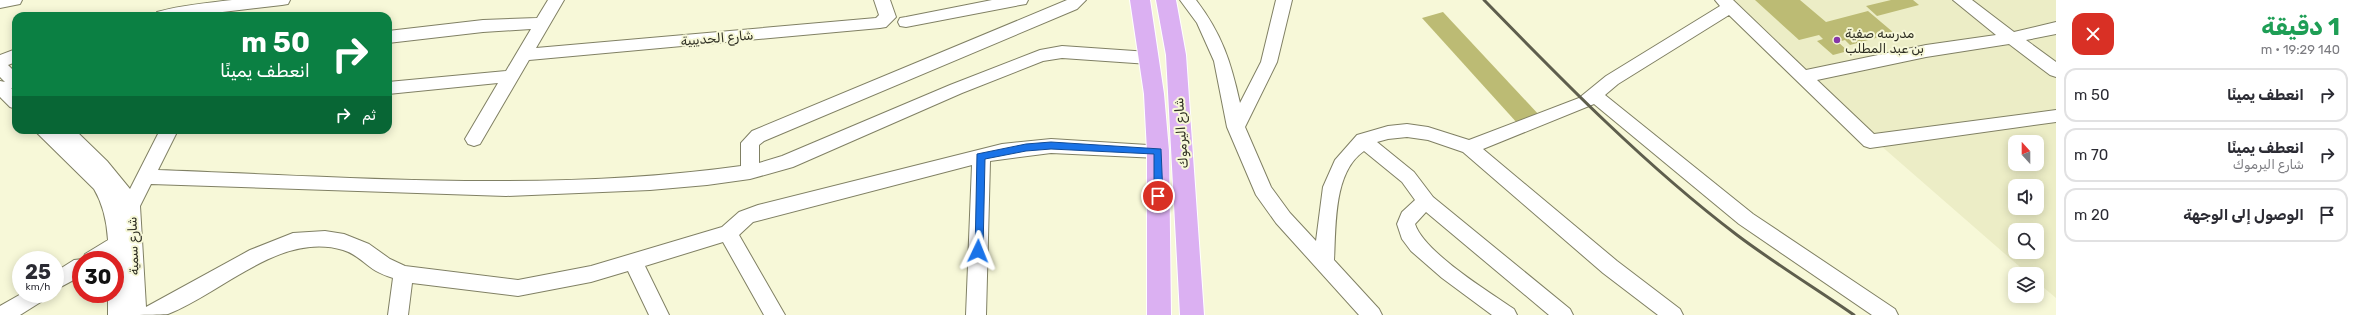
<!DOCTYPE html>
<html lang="ar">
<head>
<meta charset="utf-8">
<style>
  :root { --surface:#fff; --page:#f7f7f7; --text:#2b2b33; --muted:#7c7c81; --line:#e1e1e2 }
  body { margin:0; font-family:Rubik,Cairo,sans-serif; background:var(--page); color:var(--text); direction:rtl; height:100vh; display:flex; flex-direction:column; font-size:15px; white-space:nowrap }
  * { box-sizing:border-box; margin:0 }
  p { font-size:13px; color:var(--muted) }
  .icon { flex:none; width:22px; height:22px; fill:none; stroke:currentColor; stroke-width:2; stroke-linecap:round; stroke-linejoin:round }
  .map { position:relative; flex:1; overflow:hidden; direction:ltr }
  .side { display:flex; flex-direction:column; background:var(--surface); width:300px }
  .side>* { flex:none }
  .guide { position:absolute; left:12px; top:12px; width:380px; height:122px; border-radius:12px; box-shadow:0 2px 10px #0003; direction:rtl; background:#0b8043; color:#fff; overflow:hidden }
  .needle { width:26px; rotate:339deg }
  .buttons { position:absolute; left:2008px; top:135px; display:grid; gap:8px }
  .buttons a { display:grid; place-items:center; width:36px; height:36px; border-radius:8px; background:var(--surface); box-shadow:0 2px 10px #0003; font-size:20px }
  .speed { position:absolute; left:12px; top:251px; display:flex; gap:8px; font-size:20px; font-weight:700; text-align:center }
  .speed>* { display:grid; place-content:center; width:52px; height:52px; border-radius:50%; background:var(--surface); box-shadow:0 2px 10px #0003; line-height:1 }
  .speed small { font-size:10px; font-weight:400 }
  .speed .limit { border:6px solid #d22; background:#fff; color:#111 }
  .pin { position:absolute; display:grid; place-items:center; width:34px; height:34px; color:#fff; margin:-17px; border:2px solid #fff; border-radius:50%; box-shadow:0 1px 4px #0007 }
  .me { position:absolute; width:44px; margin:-22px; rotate:2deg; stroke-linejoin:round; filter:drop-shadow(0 0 3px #0008) }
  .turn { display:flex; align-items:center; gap:14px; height:84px; padding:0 16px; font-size:18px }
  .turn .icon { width:52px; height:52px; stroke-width:2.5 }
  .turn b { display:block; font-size:28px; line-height:34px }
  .then { display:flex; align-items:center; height:38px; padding:0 16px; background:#0003; gap:8px; font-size:15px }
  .round { display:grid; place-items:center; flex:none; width:42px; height:42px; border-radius:12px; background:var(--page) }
  .head { display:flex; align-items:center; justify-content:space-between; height:68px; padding:0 16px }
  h1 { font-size:24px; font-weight:700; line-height:30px; color:#1e9e55 }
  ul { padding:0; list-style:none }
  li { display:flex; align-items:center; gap:12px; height:54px; margin:0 8px 6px; padding:0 8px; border:2px solid var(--line); border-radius:12px }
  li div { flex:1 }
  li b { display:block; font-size:15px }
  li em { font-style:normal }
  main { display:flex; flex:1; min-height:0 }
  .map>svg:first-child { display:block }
  .built { fill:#ecedc6; fill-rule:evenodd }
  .building { fill:#bcbb74 }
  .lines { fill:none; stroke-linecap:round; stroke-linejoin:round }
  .minor-casing { stroke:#808064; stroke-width:2 }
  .highway-casing { stroke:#fff; stroke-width:2 }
  .minor { fill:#fff; fill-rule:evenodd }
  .highway { fill:#dbb0f2; fill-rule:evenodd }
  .rail { stroke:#5e5e4d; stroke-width:3 }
  .route { fill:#1a73e8; stroke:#114b97 }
  .poi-dot { fill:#8637a8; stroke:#f7f8d8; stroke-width:1.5 }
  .labels { text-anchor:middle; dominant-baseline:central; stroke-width:4; stroke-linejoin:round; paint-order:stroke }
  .poi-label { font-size:13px; fill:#2f2f23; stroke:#f7f8d8; text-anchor:start }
  .street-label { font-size:13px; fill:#2f2f23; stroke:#f7f8d8 }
</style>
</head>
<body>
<main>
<section class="side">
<div class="head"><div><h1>1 دقيقة</h1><p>140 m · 19:29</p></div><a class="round" style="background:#d93025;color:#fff"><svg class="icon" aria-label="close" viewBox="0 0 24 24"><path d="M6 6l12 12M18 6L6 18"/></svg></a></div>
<ul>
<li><svg class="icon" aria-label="right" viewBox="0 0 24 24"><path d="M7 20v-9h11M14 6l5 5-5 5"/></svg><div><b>انعطف يمينًا</b></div><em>50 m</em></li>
<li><svg class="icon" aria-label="right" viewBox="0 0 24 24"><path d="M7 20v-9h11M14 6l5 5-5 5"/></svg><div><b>انعطف يمينًا</b><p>شارع اليرموك</p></div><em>70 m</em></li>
<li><svg class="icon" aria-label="arrive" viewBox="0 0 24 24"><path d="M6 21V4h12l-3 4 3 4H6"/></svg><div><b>الوصول إلى الوجهة</b></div><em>20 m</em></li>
</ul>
</section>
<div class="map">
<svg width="2056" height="315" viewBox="0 0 2056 315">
  <rect width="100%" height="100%" fill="#f7f8d8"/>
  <path class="built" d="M1727 0H2056V298L2037 282V274H2028L1856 124ZM2015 142H2037V164H2015ZM2015 186H2037V208H2015ZM2015 230H2037V252H2015Z"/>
  <g class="building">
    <path d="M1755 0H1800L1826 22 1868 11 1894 33 1850 45 1845 40 1838 42 1848 51 1833 55 1817 41 1823 39 1819 35 1799 40Z"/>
    <path d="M1891 0H1913L1919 5 1877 16 1866 6Z"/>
    <path d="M1443 12 1540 116 1518 124 1422 18Z"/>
  </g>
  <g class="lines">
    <defs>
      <g id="minor">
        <path d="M0 0H22L20 4 0 8Z"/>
        <path d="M232 0H290L288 4 282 5 189 16H155L157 12C182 5 207 3 232 0Z"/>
        <path d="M548 0H564L536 48 876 18 879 15 874 0H890L896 17 886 27 880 28 529 60 480 144 474 146 468 144 465 139 498 83 388 94V82L506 71 531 29 483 32 388 43V31L483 20 537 18Z"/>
        <path d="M992 0H1028L1026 4 1020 5 906 27 900 26 898 22 900 18 906 17Z"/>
        <path d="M1067 0H1086L1077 9 764 141 759 145V163L782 156 950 85 1040 50 1062 46 1149 52 1155 54 1157 58 1155 62 1149 64 1062 58 1043 61 962 93 793 167 750 179 707 185 650 190 506 196 151 184 140 206 146 307 250 250 293 233 325 231 344 234 369 244 390 259 405 266 518 280 591 266 722 227 739 212 758 205 1002 144 1051 139 1164 146 1167 151 1164 156 1158 158 1051 153 990 161 986 315H966L972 165 753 222 739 235 785 315H764L723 242 645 266 669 315H649L628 271 591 282 518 296 412 283 408 315H388L393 278C387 276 381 274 376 271 364 264 357 254 343 250 281 231 222 293 168 314 159 315 121 315 108 315V294H115V260H81V276L55 290V272L74 260 83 259 85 254 108 240C107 223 103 204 94 189L34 130H54L56 132 55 130H75L107 161 130 189 160 130H178L158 170C352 177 548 193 741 166V143L752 131Z"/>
        <path d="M1180 0H1196C1222 34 1231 62 1240 103L1261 62 1276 0H1292L1277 62 1245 127 1271 187 1290 213 1316 241 1323 187 1335 160 1357 135 1388 126 1407 124 1428 127 1469 140 1579 98 1606 76 1720 6 1715 0H1733L1806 70 1926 45 1996 35 1953 0H1972L2014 32 2056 22V34L2026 40 2056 62V77L2050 75 2009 44 1926 57 1817 80 1874 134 2056 110V122L1870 148 1864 146 1729 15 1618 84 1605 95 1753 214 1895 309 1898 315H1872L1739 224 1594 104 1483 149 1617 261 1680 309 1683 315H1658L1603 273 1463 152 1428 140 1407 137 1388 139 1377 142 1414 172 1433 197 1570 309 1573 315H1549L1426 212 1415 224C1424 252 1489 292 1514 309L1517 315H1492L1442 278 1411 251 1402 239 1397 224 1402 212 1415 200 1402 182 1364 151C1333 172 1336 227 1334 260L1379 309 1382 315H1359L1276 223 1256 195 1227 127 1214 61 1197 23Z"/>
        <path d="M16 49V62L8 65 16 73V89L11 88 16 93V109L10 107 0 97V81L5 82 0 77V55Z"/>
        <path d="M21 294H47L44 300 20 315H0V306Z"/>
      </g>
      <g id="highway">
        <path d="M1130 0H1150L1164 94 1169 151 1171 315H1147V151L1144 94Z"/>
        <path d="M1156 0H1176L1186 55 1204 315H1180L1166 55Z"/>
      </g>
    </defs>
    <use href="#minor" class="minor-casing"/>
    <use href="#highway" class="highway-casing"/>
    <use href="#minor" class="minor"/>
    <use href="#highway" class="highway"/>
    <path class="rail" d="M1484 0C1564 82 1645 165 1737 235 1774 263 1815 288 1854 315"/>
  </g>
  <path class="route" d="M1051 142 1161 149 1163 196 1158 199 1154 196V154L1051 149 1026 151 985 159 983 251 981 254H975L977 154 1026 144Z"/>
  <circle class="poi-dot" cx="1837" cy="40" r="4"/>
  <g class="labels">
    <g class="poi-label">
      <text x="1845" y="33">مدرسه صفية<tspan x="1845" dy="15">بن عبد المطلب</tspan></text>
    </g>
    <g class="street-label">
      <text transform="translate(717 38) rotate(-5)">شارع الحديبية</text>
      <text transform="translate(1181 133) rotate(-94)">شارع اليرموك</text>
      <text transform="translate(133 246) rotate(-92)">شارع سمية</text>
    </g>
  </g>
</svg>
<div class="buttons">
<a><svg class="needle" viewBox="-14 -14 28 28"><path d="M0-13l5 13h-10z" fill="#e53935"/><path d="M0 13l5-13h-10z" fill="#7c7c81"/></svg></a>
<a><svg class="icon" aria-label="sound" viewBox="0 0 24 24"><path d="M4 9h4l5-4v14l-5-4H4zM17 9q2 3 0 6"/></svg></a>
<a><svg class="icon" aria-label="search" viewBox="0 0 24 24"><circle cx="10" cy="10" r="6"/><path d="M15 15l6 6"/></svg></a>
<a><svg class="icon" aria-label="layers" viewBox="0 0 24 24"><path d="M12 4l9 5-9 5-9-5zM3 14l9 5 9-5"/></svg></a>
</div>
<div class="speed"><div>25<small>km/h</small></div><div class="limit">30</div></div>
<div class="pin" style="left:1158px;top:196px;background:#d93025"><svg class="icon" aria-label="arrive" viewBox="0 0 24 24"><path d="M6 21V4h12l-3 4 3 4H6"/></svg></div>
<svg class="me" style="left:978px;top:251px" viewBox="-20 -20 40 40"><path d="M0-17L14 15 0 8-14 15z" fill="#1a73e8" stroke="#fff" stroke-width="4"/></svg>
<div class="guide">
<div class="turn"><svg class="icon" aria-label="right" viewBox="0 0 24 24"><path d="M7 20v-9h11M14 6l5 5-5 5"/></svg><div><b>50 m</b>انعطف يمينًا</div></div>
<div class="then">ثم<svg class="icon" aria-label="right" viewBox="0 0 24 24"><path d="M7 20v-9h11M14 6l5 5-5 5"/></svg></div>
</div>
</div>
</main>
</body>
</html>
